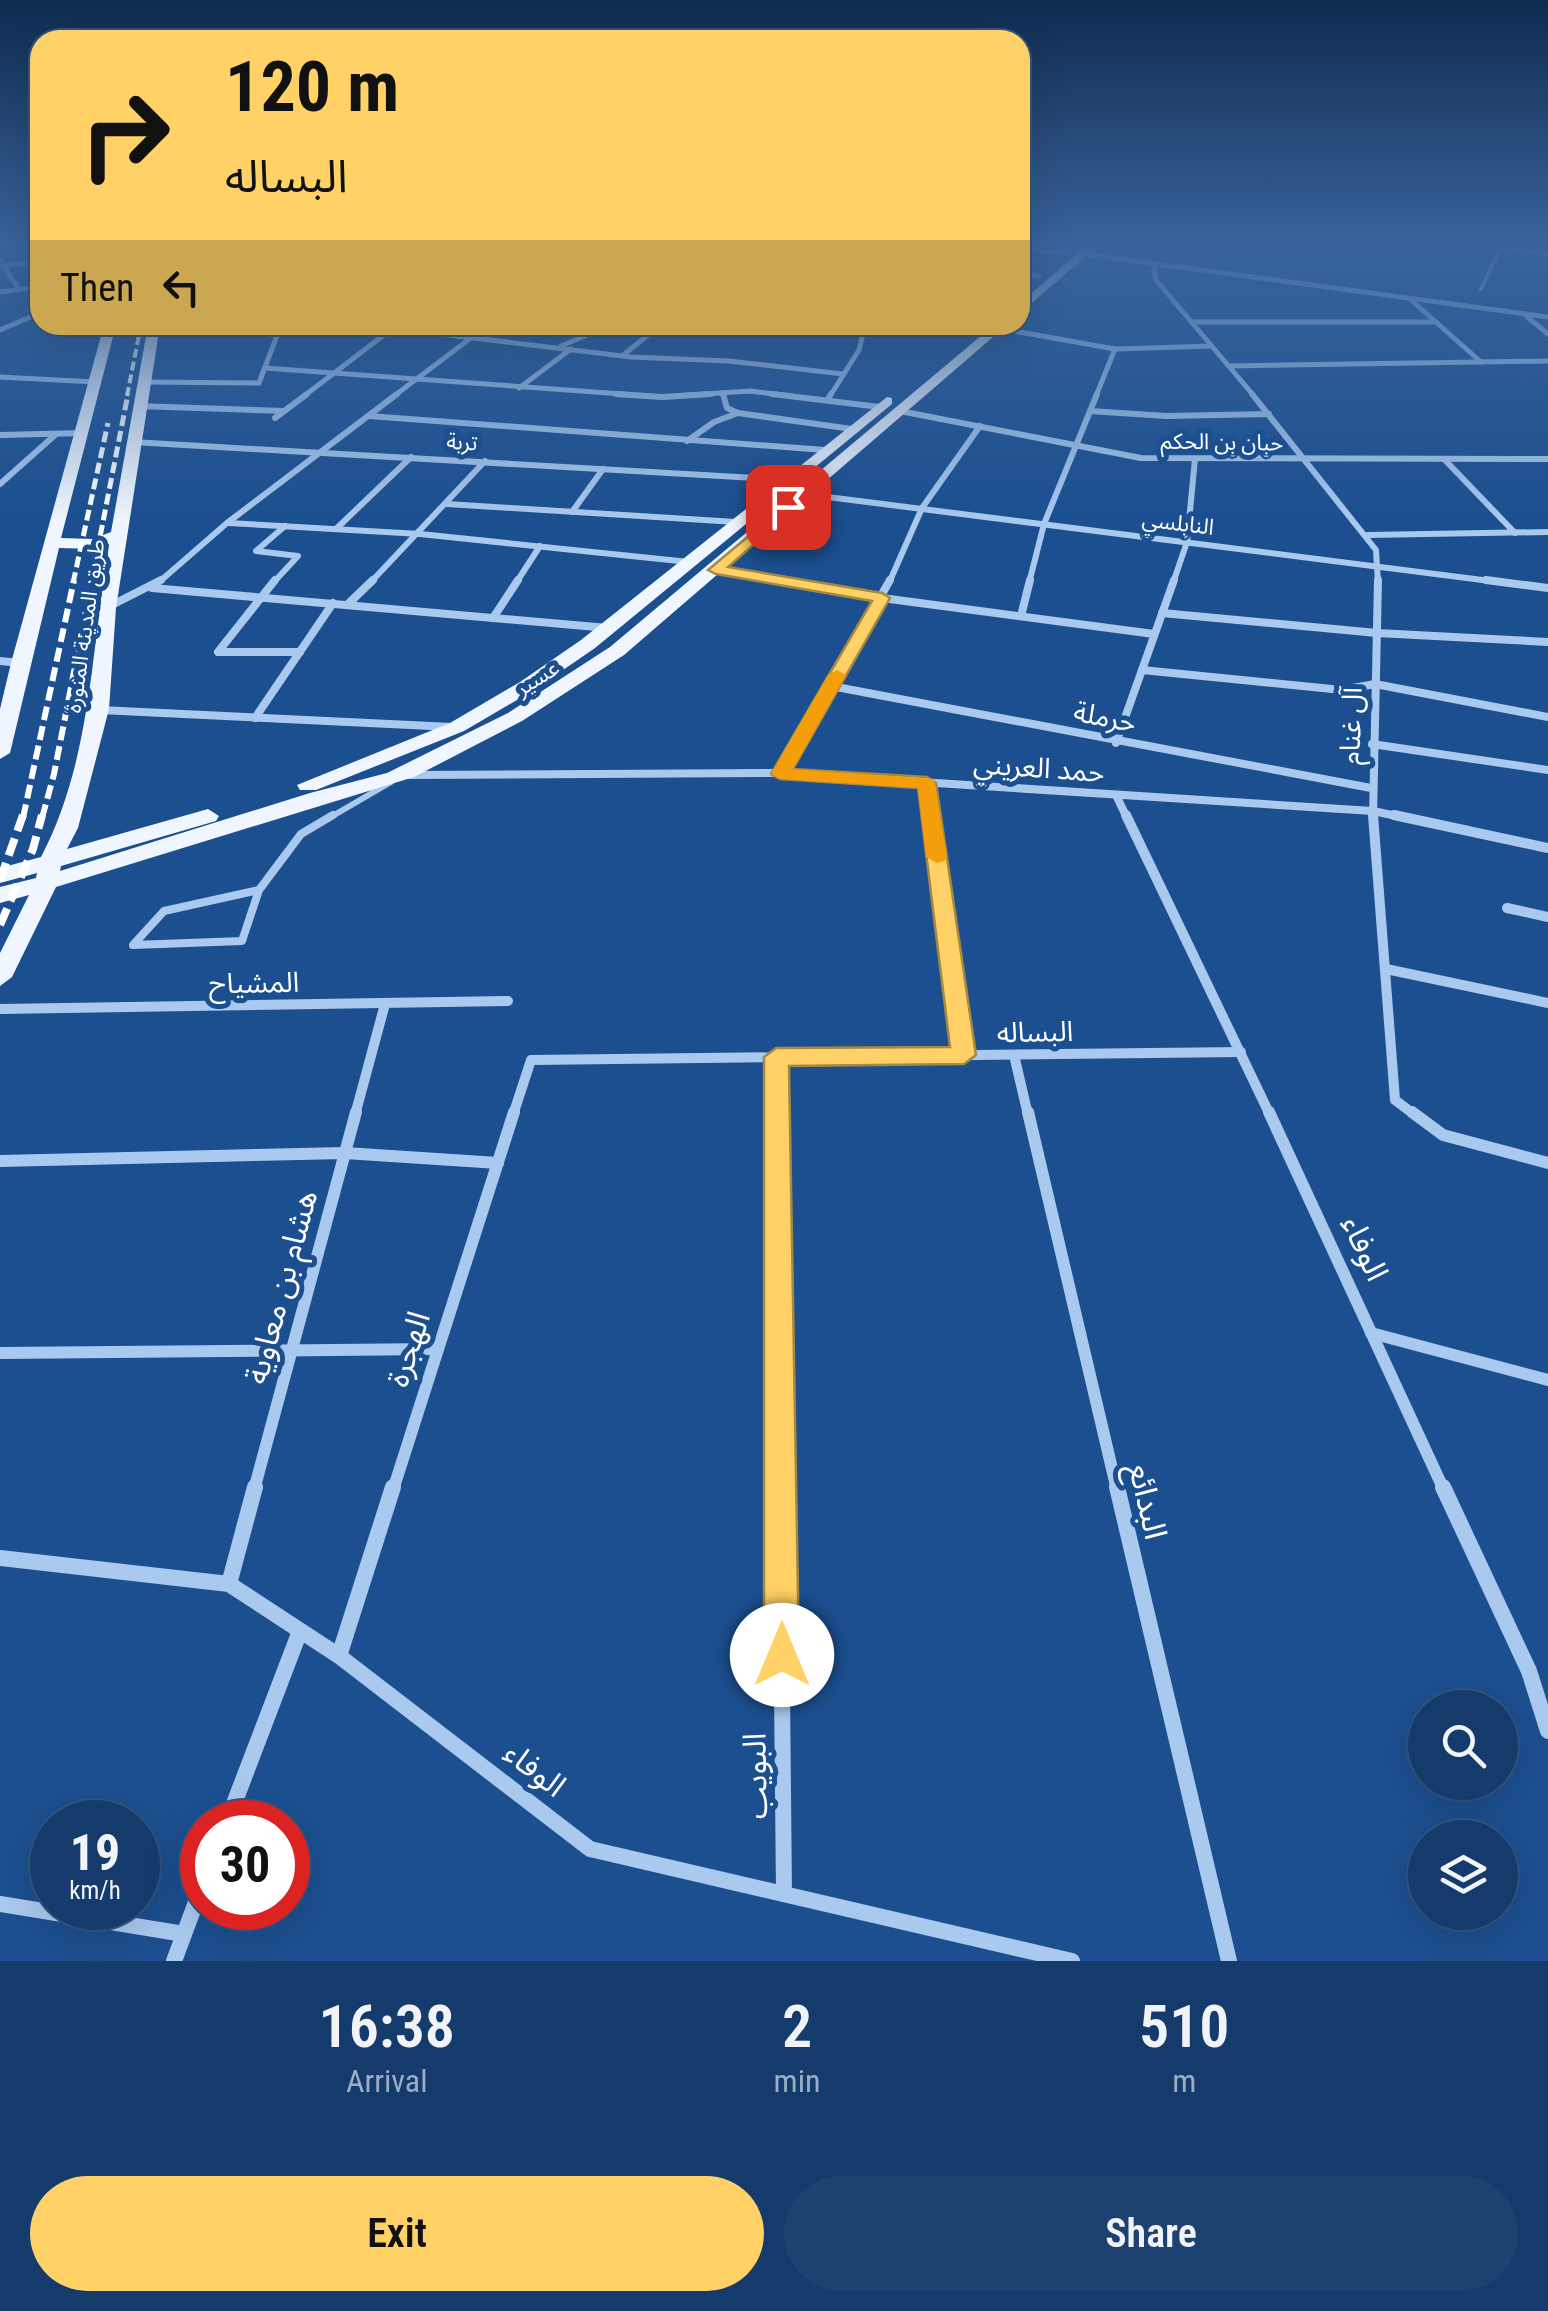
<!DOCTYPE html>
<html lang="en">
<head>
<meta charset="utf-8">
<style>
  :root { --surface:#143b6b; --page:#1d4271; --text:#f1f3f6; --muted:#9dadc1; --line:#33557e; --accent:#ffd166 }
  body { margin:0; font-family:"Roboto Condensed","Noto Sans Arabic",sans-serif; background:var(--page); color:var(--text); height:100vh; display:flex; flex-direction:column; font-size:38px; white-space:nowrap }
  * { box-sizing:border-box; margin:0 }
  p { font-size:32px; color:var(--muted) }
  .icon { flex:none; width:55px; height:55px; fill:none; stroke:currentColor; stroke-width:2; stroke-linecap:round; stroke-linejoin:round }
  .map { position:relative; height:1961px; overflow:hidden }
  .details { display:flex; flex-direction:column; background:var(--surface); flex:1 }
  .details>* { flex:none }
  .hud { position:absolute; left:30px; top:30px; width:1000px; height:305px; border-radius:30px; box-shadow:0 10px 40px #0002,0 0 0 2px var(--line); background:#ffd166; color:#111; overflow:hidden }
  .buttons { position:absolute; left:1408px; top:1690px; display:grid; gap:20px }
  .buttons a { display:grid; place-items:center; width:110px; height:110px; border-radius:50%; background:var(--surface); box-shadow:0 10px 40px #0002,0 0 0 2px var(--line); font-size:50px }
  .speed { position:absolute; left:30px; top:1800px; display:flex; gap:20px; font-size:50px; font-weight:700; text-align:center }
  .speed>* { display:grid; place-content:center; width:130px; height:130px; border-radius:50%; background:var(--surface); box-shadow:0 10px 40px #0002,0 0 0 2px var(--line); line-height:1 }
  .speed small { font-size:25px; font-weight:400 }
  .speed .limit { border:15px solid #d22; background:#fff; color:#111 }
  .pin { position:absolute; display:grid; place-items:center; width:85px; height:85px; color:#fff; margin:-42px; border-radius:20px; box-shadow:0 5px 15px #0006 }
  .me { position:absolute; width:110px; margin:-55px; rotate:0deg; stroke-linejoin:round; filter:drop-shadow(0 0 8px #0008) }
  .turn { display:flex; align-items:center; gap:35px; height:210px; padding:0 30px; font-size:45px }
  .turn .icon { width:130px; height:130px; stroke-width:2.5 }
  .turn b { display:block; font-size:70px; line-height:85px }
  .then { display:flex; align-items:center; height:95px; padding:0 30px; background:#0003; gap:20px; font-size:38px }
  .eta { display:flex; justify-content:space-evenly; align-items:center; height:170px; text-align:center }
  .eta b { font-size:60px; font-weight:600; line-height:70px }
  .action { display:flex; gap:20px; margin-top:auto; padding:20px 30px }
  .action a { flex:1; height:115px; border-radius:60px; background:var(--accent); color:#111; font-size:40px; font-weight:600; line-height:115px; text-align:center }
  .action a+a { background:var(--page); color:var(--text) }
  .map>svg:first-child { display:block }
  .lines { fill:none; stroke-linecap:round; stroke-linejoin:round }
  .lane-far2 { stroke:#a9c9ee; stroke-width:4 }
  .lane-far1 { stroke:#a9c9ee; stroke-width:6 }
  .lane { stroke:#a9c9ee; stroke-width:8 }
  .street-far5 { stroke:#a9c9ee; stroke-width:5 }
  .street-far4 { stroke:#a9c9ee; stroke-width:6 }
  .street-far3 { stroke:#a9c9ee; stroke-width:8 }
  .street-far2 { stroke:#a9c9ee; stroke-width:10 }
  .street-far1 { stroke:#a9c9ee; stroke-width:12 }
  .street { stroke:#a9c9ee; stroke-width:16 }
  .primary { fill:#f0f6ff; fill-rule:evenodd }
  .rail-far3 { stroke:#fff; stroke-width:4; stroke-dasharray:9 4; stroke-linecap:butt }
  .rail-far2 { stroke:#fff; stroke-width:5; stroke-dasharray:11 5; stroke-linecap:butt }
  .rail-far1 { stroke:#fff; stroke-width:6; stroke-dasharray:14 6; stroke-linecap:butt }
  .rail { stroke:#fff; stroke-width:8; stroke-dasharray:18 8; stroke-linecap:butt }
  .route { fill:#ffd166; stroke:#a68842; stroke-width:2.5 }
  .slow { fill:#f59e0b }
  .labels { text-anchor:middle; dominant-baseline:central; stroke-width:10; stroke-linejoin:round; paint-order:stroke }
  .far-street-label { font-size:22px; fill:#fff; stroke:#1b4f8f }
  .street-label { font-size:28px; fill:#fff; stroke:#1b4f8f }
  .near-street-label { font-size:32px; fill:#fff; stroke:#1b4f8f }
</style>
</head>
<body>
<div class="map">
<svg width="1548" height="1961" viewBox="0 0 1548 1961">
  <rect width="100%" height="100%" fill="#1b4f8f"/>
  <g class="lines">
    <g class="lane-far2">
      <path d="M1500 247 1548 254"/>
      <path d="M1481 289 1501 247"/>
    </g>
    <path class="lane-far1" d="M329 818 391 782"/>
    <g class="lane">
      <path d="M259 890 242 941 133 945 164 911Z"/>
      <path d="M259 890 301 834 333 815"/>
    </g>
    <g class="street-far5">
      <path d="M1020 250 1068 252"/>
      <path d="M1084 254 1548 317"/>
      <path d="M0 261 19 289"/>
      <path d="M1153 263 1156 280 1254 396"/>
      <path d="M0 266 40 261"/>
      <path d="M1020 273 1039 276"/>
      <path d="M0 292 40 287"/>
      <path d="M1411 300 1481 362"/>
      <path d="M1526 316 1548 334"/>
      <path d="M1192 322H1436"/>
      <path d="M366 325 631 357 729 361 843 374"/>
      <path d="M632 325 675 332 684 325"/>
      <path d="M737 325 864 333"/>
      <path d="M997 328 1115 349 1211 346"/>
      <path d="M0 330 40 313"/>
      <path d="M561 346 611 325"/>
      <path d="M622 356 653 331"/>
      <path d="M1229 366 1548 361"/>
      <path d="M265 368 650 396"/>
      <path d="M0 377 96 382"/>
      <path d="M144 382 259 383 281 325"/>
      <path d="M519 388 571 349"/>
      <path d="M304 396 393 328"/>
      <path d="M394 396 488 325"/>
      <path d="M674 396 750 391 792 396"/>
      <path d="M830 396 859 350 865 325"/>
      <path d="M1096 396 1115 349"/>
    </g>
    <g class="street-far4">
      <path d="M616 394 662 397 711 394"/>
      <path d="M723 394 727 408 738 413 852 429"/>
      <path d="M772 394 880 407"/>
      <path d="M1252 394 1376 550 1378 583"/>
      <path d="M828 399 831 394"/>
      <path d="M138 406 284 411"/>
      <path d="M900 411 1141 458 1548 459"/>
      <path d="M1090 411 1166 416 1269 414"/>
      <path d="M369 416 825 450"/>
      <path d="M275 418 307 394"/>
      <path d="M0 435 83 433"/>
      <path d="M687 441 714 422 738 413"/>
      <path d="M133 442 788 480"/>
      <path d="M1444 459 1515 533"/>
      <path d="M0 484 55 435"/>
      <path d="M804 494 1506 583"/>
      <path d="M447 504 736 522"/>
      <path d="M572 512 603 469"/>
      <path d="M228 523 420 534 689 562"/>
      <path d="M336 529 411 457"/>
      <path d="M1368 535 1548 532"/>
      <path d="M715 569 794 583"/>
      <path d="M158 583 227 523 397 394"/>
      <path d="M273 583 298 556 256 551 285 526"/>
      <path d="M370 583 485 461"/>
      <path d="M516 583 540 546"/>
      <path d="M889 583 922 508 980 426"/>
      <path d="M1029 583 1044 524 1097 394"/>
      <path d="M1173 583 1187 542 1195 459"/>
    </g>
    <g class="street-far3">
      <path d="M275 580 218 652H300"/>
      <path d="M779 580 882 598 1154 634"/>
      <path d="M1486 580 1548 588"/>
      <path d="M152 588 608 628"/>
      <path d="M347 605 373 580"/>
      <path d="M108 607 161 580"/>
      <path d="M1162 613 1377 633 1548 642"/>
      <path d="M1021 616 1030 580"/>
      <path d="M493 618 518 580"/>
      <path d="M0 661 20 663"/>
      <path d="M1142 670 1342 690 1375 684 1548 717"/>
      <path d="M831 686 1371 788"/>
      <path d="M100 710 452 727"/>
      <path d="M255 718 333 603"/>
      <path d="M1116 743 1174 580"/>
      <path d="M1372 744 1548 770"/>
      <path d="M780 773 890 580"/>
      <path d="M409 775 780 773 1373 811 1406 818"/>
      <path d="M927 783 932 818"/>
      <path d="M1116 795 1127 818"/>
      <path d="M1373 818 1378 580"/>
    </g>
    <g class="street-far2">
      <path d="M931 815 963 1055"/>
      <path d="M1126 815 1270 1115"/>
      <path d="M1373 815 1395 1100 1415 1115"/>
      <path d="M1394 815 1548 848"/>
      <path d="M1507 908 1548 917"/>
      <path d="M1386 969 1548 1003"/>
      <path d="M0 1009 508 1001"/>
      <path d="M1014 1055 1028 1115"/>
      <path d="M776 1057 777 1115"/>
      <path d="M355 1115 385 1004"/>
      <path d="M513 1115 531 1060 1241 1052"/>
    </g>
    <g class="street-far1">
      <path d="M777 1112 780 1490"/>
      <path d="M1028 1112 1117 1490"/>
      <path d="M1269 1112 1444 1490"/>
      <path d="M1412 1112 1443 1135 1548 1163"/>
      <path d="M0 1161 345 1153 498 1163"/>
      <path d="M1371 1333 1548 1380"/>
      <path d="M0 1353 437 1349"/>
      <path d="M254 1490 356 1112"/>
      <path d="M393 1490 514 1112"/>
    </g>
    <g class="street">
      <path d="M780 1487 784 1894"/>
      <path d="M1117 1487 1229 1961"/>
      <path d="M1443 1487 1529 1671 1548 1731"/>
      <path d="M0 1558 229 1584 339 1656 590 1849 1072 1961"/>
      <path d="M229 1584 255 1487"/>
      <path d="M339 1656 393 1487"/>
      <path d="M227 1822 300 1631"/>
      <path d="M0 1904 184 1934"/>
      <path d="M174 1961 202 1886"/>
    </g>
    <g class="primary">
      <path d="M1085 247H1097L1020 313V303Z"/>
      <path d="M104 325H116L61 538 93 539 111 532 148 325H160L116 608 109 709 78 828 67 849 208 809 219 816 216 821 61 866 60 871 310 793 387 773 508 713 610 647 994 325H1007L624 655 522 721 414 777 56 887 12 977 0 986V953L29 895 0 903V887L36 878 37 873 0 883V868L41 857C92 760 91 649 109 544L95 549 59 548 10 753 0 759V709L11 663Z"/>
      <path d="M887 397 892 398V404L595 648 534 690 464 731 316 790H300L297 785 450 723 520 682 581 640Z"/>
    </g>
    <path class="rail-far3" d="M127 396 141 325"/>
    <g class="rail-far2">
      <path d="M73 583 108 423"/>
      <path d="M91 583 128 394"/>
    </g>
    <g class="rail-far1">
      <path d="M23 818 74 580"/>
      <path d="M42 818 54 774 92 580"/>
    </g>
    <g class="rail">
      <path d="M0 880 23 815"/>
      <path d="M0 925 33 849 42 815"/>
    </g>
  </g>
  <linearGradient id="sky" x2="0" y2="1"><stop stop-color="#0f2b4f"/><stop offset="0.47" stop-color="#39639b"/><stop offset="1" stop-color="#39639b" stop-opacity="0"/></linearGradient>
  <rect width="1548" height="522" fill="url(#sky)"/>
  <path class="route" d="M788 503 795 507 793 510 728 567 882 593 890 598 793 769 927 777 936 783 976 1055 964 1064 789 1066 799 1655 794 1667 782 1672 770 1667 764 1655V1057L776 1048 950 1047 918 788 780 779 771 774 872 601 716 574 708 570Z"/>
  <path class="slow" d="M837 670 846 675 793 769 934 779 947 857 944 861 937 863 926 857 918 788 780 779 771 774 828 675Z"/>
  <g class="labels">
    <g class="far-street-label">
      <text transform="translate(462 442) rotate(4)">تربة</text>
      <text transform="translate(1222 442) rotate(1)">حبان بن الحكم</text>
      <text transform="translate(1178 523) rotate(7)">النابلسي</text>
      <text transform="translate(85 626) rotate(-82)">طريق المدينة المنورة</text>
      <text transform="translate(537 678) rotate(-32)">عسير</text>
    </g>
    <g class="street-label">
      <text transform="translate(1105 717) rotate(11)">حرملة</text>
      <text transform="translate(1351 726) rotate(-88)">آل غنام</text>
      <text transform="translate(1039 768) rotate(4)">حمد العريني</text>
      <text transform="translate(254 983) rotate(-1)">المشياح</text>
      <text transform="translate(1035 1032) rotate(-1)">البساله</text>
    </g>
    <g class="near-street-label">
      <text transform="translate(1365 1248) rotate(65)">الوفاء</text>
      <text transform="translate(281 1287) rotate(-75)">هشام بن معاوية</text>
      <text transform="translate(408 1349) rotate(-72)">الهجرة</text>
      <text transform="translate(1148 1501) rotate(77)">البدائع</text>
      <text transform="translate(535 1769) rotate(38)">الوفاء</text>
      <text transform="translate(755 1776) rotate(-91)">البويب</text>
    </g>
  </g>
</svg>
<div class="buttons">
<a><svg class="icon" aria-label="search" viewBox="0 0 24 24"><circle cx="10" cy="10" r="6"/><path d="M15 15l6 6"/></svg></a>
<a><svg class="icon" aria-label="layers" viewBox="0 0 24 24"><path d="M12 4l9 5-9 5-9-5zM3 14l9 5 9-5"/></svg></a>
</div>
<div class="speed"><div>19<small>km/h</small></div><div class="limit">30</div></div>
<div class="pin" style="left:788px;top:507px;background:#d93025"><svg class="icon" aria-label="arrive" viewBox="0 0 24 24"><path d="M6 21V4h12l-3 4 3 4H6"/></svg></div>
<svg class="me" style="left:782px;top:1655px" viewBox="-20 -20 40 40"><circle r="19" fill="#fff"/><path d="M0-13L10 11 0 6-10 11z" fill="#ffd166"/></svg>
<div class="hud">
<div class="turn"><svg class="icon" aria-label="right" viewBox="0 0 24 24"><path d="M7 20v-9h11M14 6l5 5-5 5"/></svg><div><b>120 m</b>البساله</div></div>
<div class="then">Then<svg class="icon" aria-label="left" viewBox="0 0 24 24"><path d="M17 20v-9H6M10 6l-5 5 5 5"/></svg></div>
</div>
</div>
<section class="details">
<div class="eta">
<div><b>16:38</b><p>Arrival</p></div>
<div><b>2</b><p>min</p></div>
<div><b>510</b><p>m</p></div>
</div>
<div class="action"><a>Exit</a><a>Share</a></div>
</section>
</body>
</html>
